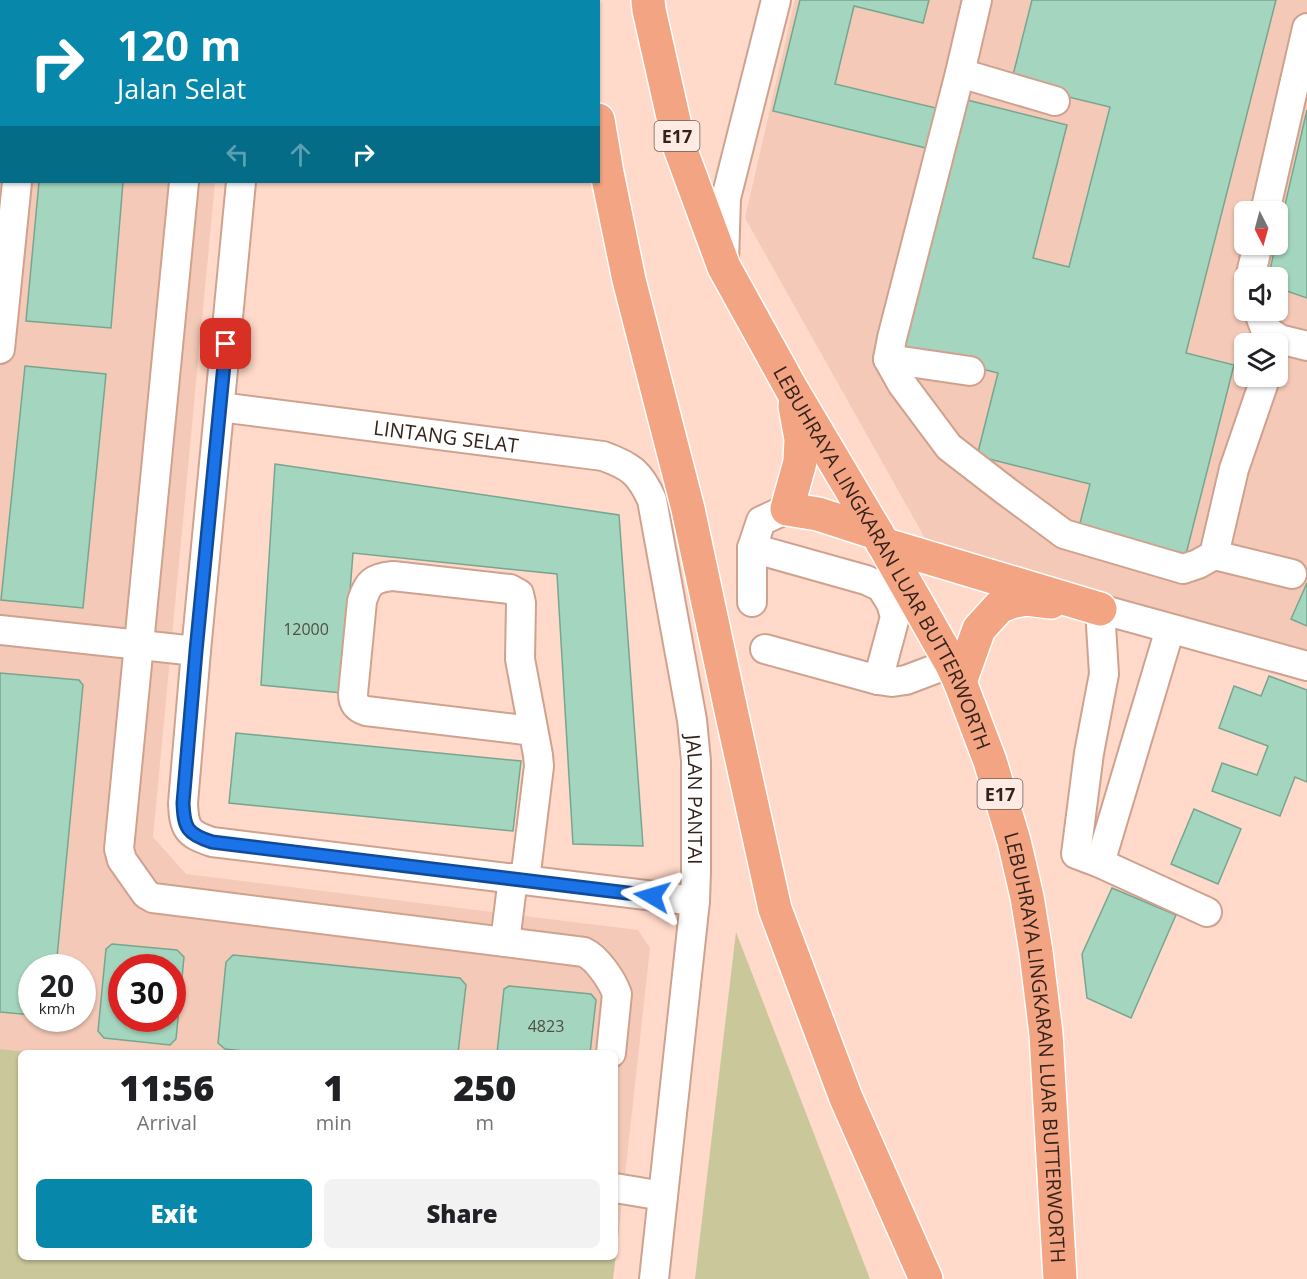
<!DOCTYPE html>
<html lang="en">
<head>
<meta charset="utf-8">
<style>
  :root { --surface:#fff; --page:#f2f2f2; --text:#202124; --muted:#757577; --accent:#0788aa }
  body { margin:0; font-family:"Open Sans",sans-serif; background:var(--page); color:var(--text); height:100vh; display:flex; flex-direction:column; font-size:22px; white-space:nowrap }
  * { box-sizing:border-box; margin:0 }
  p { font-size:20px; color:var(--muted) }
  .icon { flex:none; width:33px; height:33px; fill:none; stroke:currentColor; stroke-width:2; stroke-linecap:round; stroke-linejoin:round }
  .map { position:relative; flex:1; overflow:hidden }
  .side { position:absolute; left:18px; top:1050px; width:600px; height:210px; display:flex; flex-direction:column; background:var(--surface); border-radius:9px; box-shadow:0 2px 4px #0004 }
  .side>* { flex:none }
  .banner { position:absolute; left:0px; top:0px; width:600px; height:183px; box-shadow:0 2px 4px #0004; background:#0788aa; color:#fff; overflow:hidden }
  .needle { width:39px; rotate:174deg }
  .buttons { position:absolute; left:1234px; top:201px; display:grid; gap:12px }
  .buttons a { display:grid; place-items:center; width:54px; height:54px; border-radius:9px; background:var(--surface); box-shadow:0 2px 4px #0004; font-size:30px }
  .speed { position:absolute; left:18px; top:954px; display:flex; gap:12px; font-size:30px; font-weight:700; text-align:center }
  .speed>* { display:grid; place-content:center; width:78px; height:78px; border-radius:50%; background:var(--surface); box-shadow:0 2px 4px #0004; line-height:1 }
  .speed small { font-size:15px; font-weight:400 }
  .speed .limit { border:9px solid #d22; background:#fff; color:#111 }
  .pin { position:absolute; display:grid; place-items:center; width:51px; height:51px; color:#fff; margin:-26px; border-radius:12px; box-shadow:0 3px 9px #0006 }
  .me { position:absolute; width:66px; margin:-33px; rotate:277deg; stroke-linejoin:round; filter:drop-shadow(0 0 4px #0008) }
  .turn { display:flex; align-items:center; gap:21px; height:126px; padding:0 18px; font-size:27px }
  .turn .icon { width:78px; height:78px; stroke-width:2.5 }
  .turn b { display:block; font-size:42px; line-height:51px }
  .lanes { display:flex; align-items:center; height:57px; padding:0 18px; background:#0003; justify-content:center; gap:30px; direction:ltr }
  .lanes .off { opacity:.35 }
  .eta { display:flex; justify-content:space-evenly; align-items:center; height:102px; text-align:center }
  .eta b { font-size:36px; font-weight:800; line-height:42px }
  .action { display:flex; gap:12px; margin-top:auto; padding:12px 18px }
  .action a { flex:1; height:69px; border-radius:9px; background:var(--accent); color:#fff; font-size:24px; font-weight:800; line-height:69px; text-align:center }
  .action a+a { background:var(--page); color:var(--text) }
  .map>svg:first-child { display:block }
  .built { fill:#f4c9b7; fill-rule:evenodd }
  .green { fill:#cac79a }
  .building { fill:#a4d5be; stroke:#77a690; stroke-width:1.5; fill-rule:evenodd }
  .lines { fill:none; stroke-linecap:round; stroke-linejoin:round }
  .minor-casing { stroke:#cfa28f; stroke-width:32 }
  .highway-casing { stroke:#fff; stroke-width:36 }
  .minor { stroke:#fff; stroke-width:28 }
  .highway { stroke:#f3a482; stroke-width:33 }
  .route-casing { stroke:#114b97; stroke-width:15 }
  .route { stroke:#1a73e8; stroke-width:10 }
  .labels { text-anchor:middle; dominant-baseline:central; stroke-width:4.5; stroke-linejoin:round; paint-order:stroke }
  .number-label { font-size:16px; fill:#504f44 }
  .shield { fill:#feebe3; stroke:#715e57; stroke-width:1.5 }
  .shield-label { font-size:18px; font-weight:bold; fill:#34221b }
  .street-label { font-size:20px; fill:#34221b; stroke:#feebe3 }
</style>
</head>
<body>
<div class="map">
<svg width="1307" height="1279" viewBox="0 0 1307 1279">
  <rect width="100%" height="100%" fill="#ffd9c9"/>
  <g class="built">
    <path d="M228 0H505V1L242 2Z"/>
    <path d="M795 0H1307V670L926 540 745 218ZM1245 212H1278V244H1245ZM1245 278H1278V310H1245ZM1245 344H1278V376H1245Z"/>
    <path d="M1 124 2 182H215L153 837 186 874 638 930 650 948 619 1229H615V1053H37L0 1049V137ZM32 968H82V1018H32ZM122 968H172V1018H122Z"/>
  </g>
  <g class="green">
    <path d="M736 932 870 1279H695Z"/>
    <path d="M0 1049 37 1053H21V1257H615V1229H619L613 1279H0Z"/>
  </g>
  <g class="building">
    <path d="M800 0H929L923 23 854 6 835 84 936 108 926 148 773 111Z"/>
    <path d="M1032 0H1276L1186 353 1234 365 1186 554 1079 527 1090 484 977 456 998 373 899 348 963 99 1067 125 1033 258 1069 267 1110 107 1011 83Z"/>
    <path d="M1307 110V298L1278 288V278H1268L1276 244H1278V235Z"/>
    <path d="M39 182H123L111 328 26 321Z"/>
    <path d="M25 366 106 374 83 608 1 600Z"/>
    <path d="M275 464 619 515 643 846 573 844 557 574 353 553 342 693 261 685Z"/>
    <path d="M1307 583V626L1291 619Z"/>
    <path d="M0 673 79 680 83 685 56 968H32V1015L0 1012Z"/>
    <path d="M1269 676 1307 690V782L1295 777 1280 816 1212 791 1222 763 1257 775 1268 746 1219 728 1234 686 1261 696Z"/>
    <path d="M236 733 521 761 513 831 229 803Z"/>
    <path d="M1194 809 1241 829 1218 884 1171 864Z"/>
    <path d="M1112 888 1176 915 1131 1018 1087 998 1082 954Z"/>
    <path d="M112 944 177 950 184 957 176 1039 170 1045 104 1038 98 1031 106 949ZM122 968H172V1018H122Z"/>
    <path d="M233 955 460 978 466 985 458 1053H261L225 1049 218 1043 226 962Z"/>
    <path d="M509 986 591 994 596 1000 590 1053H497L504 989Z"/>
  </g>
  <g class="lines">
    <defs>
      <g id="minor">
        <path d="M54 0 66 2"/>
        <path d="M977 0 960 73 892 338 888 359 902 384 949 447 1006 491 1064 534 1183 569 1198 564 1214 555 1234 469 1266 376"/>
        <path d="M257 2V0"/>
        <path d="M960 73 1055 101"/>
        <path d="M184 182 119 849 122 860 146 894 153 898 584 952C597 958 612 980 617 994L611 1053"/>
        <path d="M241 182 196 651 183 803C184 828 187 834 212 842L695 901"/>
        <path d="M1265 212 1307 28"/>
        <path d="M724 262 726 198 776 0"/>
        <path d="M1250 278 1258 244"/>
        <path d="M1258 310 1265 329 1279 339 1307 346"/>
        <path d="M0 349 17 182"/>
        <path d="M888 359 970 371"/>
        <path id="s1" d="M220 407 603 456C631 466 640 473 652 500L692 720 696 761V872L695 901 654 1279"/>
        <path d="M752 548 866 580 881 587 891 603 895 617 878 680"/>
        <path d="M1214 555 1292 574"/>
        <path d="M752 602V548L761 521 787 509"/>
        <path d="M1170 629 1100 863 1207 912"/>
        <path d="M0 630 196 651"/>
        <path d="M765 649 878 680 892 682 906 680 951 663"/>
        <path d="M1100 863 1076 854 1089 753 1104 674 1100 609 1307 666"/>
        <path d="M525 880 539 766 538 755 520 659 521 603 519 594 510 589 393 576C373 578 368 582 362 601L353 694C353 704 357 708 366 711L533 731"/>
        <path d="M505 942 513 878"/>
        <path d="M615 1188 663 1196"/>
      </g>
      <g id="highway">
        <path d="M581 0V2"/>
        <path id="s2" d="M648 0 649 10 680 148 724 267 792 390 877 533 951 663 960 682 990 761 1014 841 1027 897 1036 952 1046 1034 1060 1279"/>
        <path d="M543 2V0"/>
        <path d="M598 120 607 173 629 280 688 509 732 715 775 909 846 1098 926 1279"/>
        <path d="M795 406 801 439 800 462 787 509 818 514 877 533"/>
        <path d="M883 544 1100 609"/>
        <path d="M960 682 979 629 999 607 1011 602 1026 599 1051 602"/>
      </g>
    </defs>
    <use href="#minor" class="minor-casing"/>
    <use href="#highway" class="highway-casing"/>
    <use href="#minor" class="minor"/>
    <use href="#highway" class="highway"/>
  </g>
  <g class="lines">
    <defs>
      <path id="route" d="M226 344 196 651 183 803C184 828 187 834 212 842L652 896"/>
    </defs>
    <use href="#route" class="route-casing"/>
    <use href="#route" class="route"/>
  </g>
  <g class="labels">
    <g class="number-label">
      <text x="306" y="629">12000</text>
      <text x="546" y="1026">4823</text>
    </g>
    <g class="shield">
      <rect x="654.5" y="121" width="45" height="30" rx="4.5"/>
      <rect x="977.5" y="779" width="45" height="30" rx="4.5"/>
    </g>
    <g class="shield-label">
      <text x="677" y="136">E17</text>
      <text x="1000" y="794">E17</text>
    </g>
    <g class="street-label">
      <text stroke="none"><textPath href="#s1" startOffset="228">LINTANG SELAT</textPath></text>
      <text stroke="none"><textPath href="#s2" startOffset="610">LEBUHRAYA LINGKARAN LUAR BUTTERWORTH</textPath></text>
      <text stroke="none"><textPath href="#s1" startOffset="758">JALAN PANTAI</textPath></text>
      <text stroke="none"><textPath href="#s2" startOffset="1132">LEBUHRAYA LINGKARAN LUAR BUTTERWORTH</textPath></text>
    </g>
  </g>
</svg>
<div class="buttons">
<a><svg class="needle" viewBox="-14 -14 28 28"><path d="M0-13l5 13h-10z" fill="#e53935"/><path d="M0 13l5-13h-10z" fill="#757577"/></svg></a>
<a><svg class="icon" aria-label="sound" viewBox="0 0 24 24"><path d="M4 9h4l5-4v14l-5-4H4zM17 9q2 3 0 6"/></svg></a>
<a><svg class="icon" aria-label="layers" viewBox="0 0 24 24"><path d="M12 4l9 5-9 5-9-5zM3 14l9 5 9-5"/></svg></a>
</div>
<div class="speed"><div>20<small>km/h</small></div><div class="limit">30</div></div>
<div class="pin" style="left:226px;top:344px;background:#d93025"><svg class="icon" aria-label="arrive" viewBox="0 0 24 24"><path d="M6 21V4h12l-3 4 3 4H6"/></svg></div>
<svg class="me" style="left:652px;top:896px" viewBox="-20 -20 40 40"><path d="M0-17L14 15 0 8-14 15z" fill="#1a73e8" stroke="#fff" stroke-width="4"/></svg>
<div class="banner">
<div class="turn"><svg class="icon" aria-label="right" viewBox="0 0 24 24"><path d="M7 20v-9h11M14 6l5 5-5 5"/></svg><div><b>120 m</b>Jalan Selat</div></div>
<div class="lanes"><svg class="icon off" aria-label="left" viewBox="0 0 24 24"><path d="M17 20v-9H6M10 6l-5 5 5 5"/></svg><svg class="icon off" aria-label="ahead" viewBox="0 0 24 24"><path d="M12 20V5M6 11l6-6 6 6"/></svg><svg class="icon" aria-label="right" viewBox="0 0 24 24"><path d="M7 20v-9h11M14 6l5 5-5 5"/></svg></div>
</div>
<section class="side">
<div class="eta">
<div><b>11:56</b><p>Arrival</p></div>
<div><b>1</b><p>min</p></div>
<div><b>250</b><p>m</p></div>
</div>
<div class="action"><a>Exit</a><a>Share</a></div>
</section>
</div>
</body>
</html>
